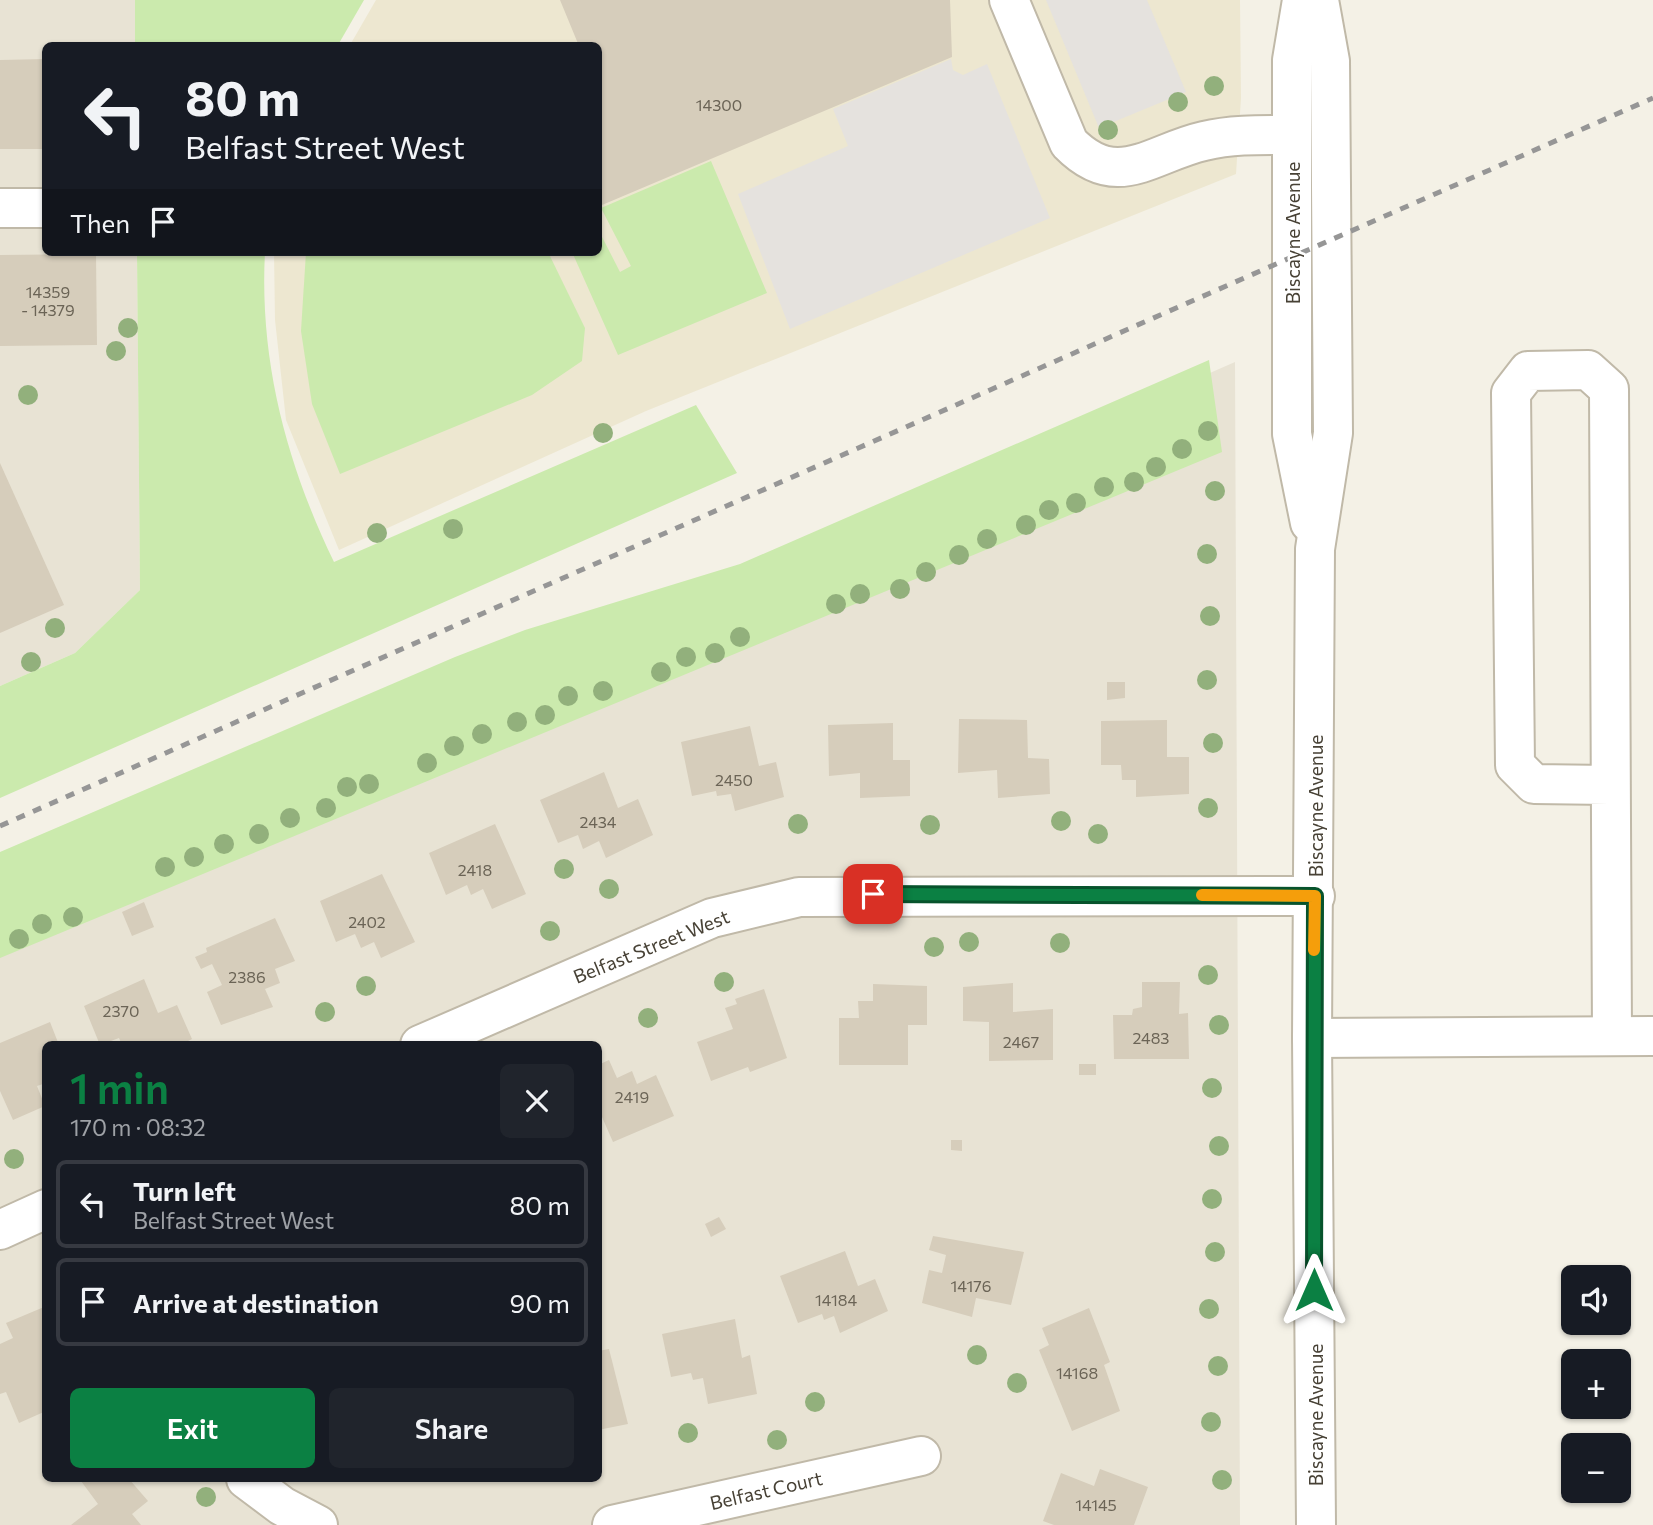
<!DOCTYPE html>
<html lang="en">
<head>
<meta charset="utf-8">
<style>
  :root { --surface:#171b24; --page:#20242c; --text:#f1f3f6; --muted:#9ea1a6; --line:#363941; --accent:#0b8043 }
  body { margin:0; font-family:Commissioner,sans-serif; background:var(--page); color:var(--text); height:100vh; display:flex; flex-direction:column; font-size:26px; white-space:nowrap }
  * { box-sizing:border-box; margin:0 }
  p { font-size:23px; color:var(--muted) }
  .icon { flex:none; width:38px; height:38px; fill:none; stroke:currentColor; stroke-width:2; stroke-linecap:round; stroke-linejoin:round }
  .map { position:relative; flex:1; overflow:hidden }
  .details { position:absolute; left:42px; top:1041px; width:560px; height:441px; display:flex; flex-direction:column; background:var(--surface); border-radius:10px; box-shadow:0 2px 5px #0004 }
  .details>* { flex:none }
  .hud { position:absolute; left:42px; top:42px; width:560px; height:214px; border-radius:10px; box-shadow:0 2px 5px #0004; background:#171b24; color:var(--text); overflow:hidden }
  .controls { position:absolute; left:1561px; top:1265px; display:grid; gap:14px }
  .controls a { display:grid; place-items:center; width:70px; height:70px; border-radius:10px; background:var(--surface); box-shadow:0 2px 5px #0004; font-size:35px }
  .pin { position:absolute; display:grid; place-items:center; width:60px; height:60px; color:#fff; margin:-30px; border-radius:14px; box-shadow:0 4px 10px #0006 }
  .me { position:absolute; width:77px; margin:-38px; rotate:0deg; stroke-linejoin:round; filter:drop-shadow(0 0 5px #0008) }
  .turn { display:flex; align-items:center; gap:24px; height:147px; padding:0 28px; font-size:32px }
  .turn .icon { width:91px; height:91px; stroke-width:2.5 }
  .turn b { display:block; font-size:49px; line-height:60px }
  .then { display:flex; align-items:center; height:66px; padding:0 28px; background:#0003; gap:14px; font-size:26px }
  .round { display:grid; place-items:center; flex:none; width:74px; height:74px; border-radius:10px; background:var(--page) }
  .overview { display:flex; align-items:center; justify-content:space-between; height:119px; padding:0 28px }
  h1 { font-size:42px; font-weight:600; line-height:52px; color:var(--accent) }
  .button { display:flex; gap:14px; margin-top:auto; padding:14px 28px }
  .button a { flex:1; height:80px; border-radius:10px; background:var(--accent); color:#fff; font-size:28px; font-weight:600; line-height:80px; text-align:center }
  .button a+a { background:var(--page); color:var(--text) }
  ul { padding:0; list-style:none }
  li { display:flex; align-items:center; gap:21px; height:88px; margin:0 14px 10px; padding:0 14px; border:4px solid var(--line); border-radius:10px }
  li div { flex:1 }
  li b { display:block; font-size:26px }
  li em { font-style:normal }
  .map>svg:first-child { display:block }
  .residential { fill:#e8e3d4; fill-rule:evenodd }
  .education { fill:#ede7d0 }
  .green { fill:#cbeaad }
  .parking { fill:#e5e2de }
  .building { fill:#d6cdbb }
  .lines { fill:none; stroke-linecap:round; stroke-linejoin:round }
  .minor-casing { stroke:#c0b9a8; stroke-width:42 }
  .minor { stroke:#fff; stroke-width:38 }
  .rail { stroke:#969696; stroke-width:5; stroke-dasharray:9 9; stroke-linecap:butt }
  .tree { fill:#92b07c }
  .route-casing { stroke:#07532c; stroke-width:18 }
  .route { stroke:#0b8043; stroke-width:12 }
  .slow { stroke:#f59e0b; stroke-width:12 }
  .labels { text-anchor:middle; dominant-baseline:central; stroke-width:5; stroke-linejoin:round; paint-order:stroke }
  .number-label { font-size:16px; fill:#6b6456 }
  .street-label { font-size:19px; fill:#474135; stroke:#fff }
</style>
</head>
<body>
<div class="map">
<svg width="1653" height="1525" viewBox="0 0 1653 1525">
  <rect width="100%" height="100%" fill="#f4f1e6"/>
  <g class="residential">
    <path d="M0 0H135V45L46 46V252H137L140 590 75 653 0 686Z"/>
    <path d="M1235 362 1240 1525H0V903ZM46 1045H598V1479H46Z"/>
  </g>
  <path class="education" d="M376 0H1240L1241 98 1236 174 646 411 339 550 286 420 275 320 274 252H598V46L350 45Z"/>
  <g class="green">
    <path d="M135 0H364L338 45 135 46Z"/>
    <path d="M711 161 767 293 618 355 572 252H598L599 231 620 272 631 266 601 208Z"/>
    <path d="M137 252H265C259 361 287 465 334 562L696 405 737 473 0 798V686L75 653 140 590Z"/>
    <path d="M306 252H548L585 328 582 361 532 395 340 474 312 404 301 331Z"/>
    <path d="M1209 360 1222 452 0 958V852L455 657 525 630 740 564Z"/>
  </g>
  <g class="parking">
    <path d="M1046 0H1147L1186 92 1099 128Z"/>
    <path d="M951 59 953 70 963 75 987 64 1050 218 790 329 738 194 848 146 833 109Z"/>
  </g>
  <g class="building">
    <path d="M560 0H950L952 57 602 205 598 46H579Z"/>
    <path d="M46 59V149H0V60Z"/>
    <path d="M96 254 97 345 0 346V255Z"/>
    <path d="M0 463 64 605 0 633Z"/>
    <path d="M1107 682H1125V698L1107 700Z"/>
    <path d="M959 719 1027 720 1028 758 1049 759 1050 794 998 798 997 770 958 773Z"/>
    <path d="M1167 720V757H1189V794L1136 797V780H1122L1121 765H1101V721Z"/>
    <path d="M893 723V760H910V796L860 798V773L829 776 828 725Z"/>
    <path d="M750 726 759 766 776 762 784 797 735 811 731 794 717 796 716 791 692 796 681 742Z"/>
    <path d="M604 772 618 808 638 799 653 835 606 858 599 841 583 849 578 835 558 843 540 800Z"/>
    <path d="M495 824 526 894 492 909 483 889 471 895 467 885 446 895 429 853Z"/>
    <path d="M382 874 415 942 381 958 374 942 361 948 355 934 336 942 320 901Z"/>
    <path d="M144 902 154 927 132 936 122 912Z"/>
    <path d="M275 918 295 961 275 969 280 983 265 989 273 1007 221 1025 207 992 222 985 212 964 201 969 195 957 207 952 206 948Z"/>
    <path d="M144 979 158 1013 177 1005 192 1039 180 1045H122L119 1038 100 1045 84 1006Z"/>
    <path d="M1142 982H1180L1179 1014 1188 1013 1189 1059H1114L1113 1015H1132L1133 1009 1142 1007Z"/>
    <path d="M1013 983V1012L1053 1009V1060L989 1061V1022L963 1021V987Z"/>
    <path d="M873 984 927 986V1025H908V1065H839V1018H859L858 1001H873Z"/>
    <path d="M764 989 787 1058 750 1072 748 1067 711 1081 697 1042 733 1029 725 1008 737 1004 735 999Z"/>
    <path d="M50 1022 59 1045H46V1083L37 1086 45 1106 13 1120 0 1091V1043Z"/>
    <path d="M609 1060 617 1078 632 1071 637 1084 656 1075 674 1116 613 1142 598 1108V1065Z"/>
    <rect x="1079" y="1064" width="17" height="11"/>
    <path d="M951 1140H962V1151L951 1150Z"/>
    <path d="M719 1217 726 1229 711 1237 705 1224Z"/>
    <path d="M933 1236 1024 1252 1011 1305 976 1298 972 1317 922 1303 929 1270 942 1273 946 1255 929 1250Z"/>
    <path d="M845 1251 858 1286 875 1279 888 1311 840 1333 834 1316 824 1320 822 1314 798 1323 780 1276Z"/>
    <path d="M44 1307 46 1411 19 1423 6 1392 0 1394V1344L13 1338 6 1323Z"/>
    <path d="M1089 1308 1110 1362 1104 1365 1120 1411 1072 1431 1039 1350 1049 1345 1042 1328Z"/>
    <path d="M735 1319 742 1358 750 1355 757 1394 708 1404 703 1378 693 1380 691 1373 671 1377 662 1334Z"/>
    <path d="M609 1349 628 1424 598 1430V1351Z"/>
    <path d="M1100 1469 1148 1487 1134 1525H1054L1043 1521 1061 1473 1094 1486Z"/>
    <path d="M85 1479H129L148 1501 132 1514 141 1525H71L98 1504 81 1481Z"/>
  </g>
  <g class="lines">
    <defs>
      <g id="minor">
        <path d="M1009 0 1069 143C1117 192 1151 153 1204 141 1233 134 1263 135 1292 135"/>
        <path d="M1302 0 1292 60V434L1310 523"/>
        <path d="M0 208H46"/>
        <path d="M1609 785 1534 784 1515 765 1511 393 1528 371 1588 370 1609 389 1612 1036"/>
        <path d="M1312 1038 1653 1036"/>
        <path d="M420 1045 712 918 799 897 1315 896"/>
        <path d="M0 1230 46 1209"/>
        <path d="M246 1479 282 1506 318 1525"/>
        <path d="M612 1525 921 1456"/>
        <path d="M1316 1525 1312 1038 1315 549 1333 433 1330 61 1319 0"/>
      </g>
    </defs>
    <use href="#minor" class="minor-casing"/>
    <use href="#minor" class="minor"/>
    <path class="rail" d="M0 826 1653 98"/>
  </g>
  <g class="tree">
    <circle cx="1214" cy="86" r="10"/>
    <circle cx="1178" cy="102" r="10"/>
    <circle cx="1108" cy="130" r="10"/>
    <circle cx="128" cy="328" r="10"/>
    <circle cx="116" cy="351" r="10"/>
    <circle cx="28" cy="395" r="10"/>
    <circle cx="1208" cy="431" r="10"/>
    <circle cx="603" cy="433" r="10"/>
    <circle cx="1182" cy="449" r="10"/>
    <circle cx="1156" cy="467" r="10"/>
    <circle cx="1134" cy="482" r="10"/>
    <circle cx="1104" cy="487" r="10"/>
    <circle cx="1215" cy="491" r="10"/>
    <circle cx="1076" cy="503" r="10"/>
    <circle cx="1049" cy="510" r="10"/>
    <circle cx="1026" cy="525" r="10"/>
    <circle cx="453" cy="529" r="10"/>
    <circle cx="377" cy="533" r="10"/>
    <circle cx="987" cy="539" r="10"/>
    <circle cx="1207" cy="554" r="10"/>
    <circle cx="959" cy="555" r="10"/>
    <circle cx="926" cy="572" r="10"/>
    <circle cx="900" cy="589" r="10"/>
    <circle cx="860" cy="594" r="10"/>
    <circle cx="836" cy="604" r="10"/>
    <circle cx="1210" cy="616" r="10"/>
    <circle cx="55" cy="628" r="10"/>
    <circle cx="740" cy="637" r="10"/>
    <circle cx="715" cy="653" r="10"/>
    <circle cx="686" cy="657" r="10"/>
    <circle cx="31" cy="662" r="10"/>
    <circle cx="661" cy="672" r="10"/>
    <circle cx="1207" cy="680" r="10"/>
    <circle cx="603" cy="691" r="10"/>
    <circle cx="568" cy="696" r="10"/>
    <circle cx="545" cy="715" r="10"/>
    <circle cx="517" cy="722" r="10"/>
    <circle cx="482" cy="734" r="10"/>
    <circle cx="1213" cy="743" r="10"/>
    <circle cx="454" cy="746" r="10"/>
    <circle cx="427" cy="763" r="10"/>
    <circle cx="369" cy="784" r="10"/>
    <circle cx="347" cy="787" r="10"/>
    <circle cx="326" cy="808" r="10"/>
    <circle cx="1208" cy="808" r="10"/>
    <circle cx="290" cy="818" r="10"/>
    <circle cx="1061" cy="821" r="10"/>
    <circle cx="798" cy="824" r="10"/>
    <circle cx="930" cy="825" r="10"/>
    <circle cx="259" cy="834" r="10"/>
    <circle cx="1098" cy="834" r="10"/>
    <circle cx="224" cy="844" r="10"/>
    <circle cx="194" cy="857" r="10"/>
    <circle cx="165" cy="867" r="10"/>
    <circle cx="564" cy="869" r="10"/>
    <circle cx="609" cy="889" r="10"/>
    <circle cx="73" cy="917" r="10"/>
    <circle cx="42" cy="924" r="10"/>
    <circle cx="550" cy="931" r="10"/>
    <circle cx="19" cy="939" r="10"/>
    <circle cx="969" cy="942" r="10"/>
    <circle cx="1060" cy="943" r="10"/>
    <circle cx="934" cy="947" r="10"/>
    <circle cx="1208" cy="975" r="10"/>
    <circle cx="724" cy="982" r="10"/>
    <circle cx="366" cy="986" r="10"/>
    <circle cx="325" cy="1012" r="10"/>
    <circle cx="648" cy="1018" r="10"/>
    <circle cx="1219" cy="1025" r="10"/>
    <circle cx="1212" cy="1088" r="10"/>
    <circle cx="1219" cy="1146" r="10"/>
    <circle cx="14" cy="1159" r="10"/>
    <circle cx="1212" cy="1199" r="10"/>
    <circle cx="1215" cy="1252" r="10"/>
    <circle cx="1209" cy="1309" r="10"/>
    <circle cx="977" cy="1355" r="10"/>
    <circle cx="1218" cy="1366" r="10"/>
    <circle cx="1017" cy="1383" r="10"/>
    <circle cx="815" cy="1402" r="10"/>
    <circle cx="1211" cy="1422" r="10"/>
    <circle cx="688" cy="1433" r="10"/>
    <circle cx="777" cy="1440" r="10"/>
    <circle cx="1222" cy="1480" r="10"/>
    <circle cx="206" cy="1497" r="10"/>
  </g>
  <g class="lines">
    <defs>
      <path id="route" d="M873 894 1315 896 1314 1290"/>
    </defs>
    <use href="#route" class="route-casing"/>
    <use href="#route" class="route"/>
    <path class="slow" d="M1202 895 1315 896 1314 950"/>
  </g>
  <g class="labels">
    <g class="number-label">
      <text x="719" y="104">14300</text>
      <text x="48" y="291">14359<tspan x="48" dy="18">- 14379</tspan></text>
      <text x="734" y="779">2450</text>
      <text x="598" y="821">2434</text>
      <text x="475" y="869">2418</text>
      <text x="367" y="921">2402</text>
      <text x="247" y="976">2386</text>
      <text x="121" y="1010">2370</text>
      <text x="1151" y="1037">2483</text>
      <text x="1021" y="1041">2467</text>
      <text x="632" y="1096">2419</text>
      <text x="971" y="1285">14176</text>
      <text x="836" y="1299">14184</text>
      <text x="1077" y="1372">14168</text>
      <text x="1096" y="1504">14145</text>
    </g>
    <g class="street-label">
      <text transform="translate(1292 233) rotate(-90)">Biscayne Avenue</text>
      <text transform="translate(1315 806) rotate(-90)">Biscayne Avenue</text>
      <text transform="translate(651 946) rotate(-22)">Belfast Street West</text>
      <text transform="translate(1315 1415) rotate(-90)">Biscayne Avenue</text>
      <text transform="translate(766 1490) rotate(-13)">Belfast Court</text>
    </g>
  </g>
</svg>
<div class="controls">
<a><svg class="icon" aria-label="sound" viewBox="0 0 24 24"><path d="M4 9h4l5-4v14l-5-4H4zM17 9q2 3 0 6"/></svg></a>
<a>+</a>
<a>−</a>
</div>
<div class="pin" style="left:873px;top:894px;background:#d93025"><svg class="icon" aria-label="arrive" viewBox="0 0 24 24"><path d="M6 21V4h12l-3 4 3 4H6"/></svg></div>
<svg class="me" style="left:1314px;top:1290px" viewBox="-20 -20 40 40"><path d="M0-17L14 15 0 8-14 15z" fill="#0b8043" stroke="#fff" stroke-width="4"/></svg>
<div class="hud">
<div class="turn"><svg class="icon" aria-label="left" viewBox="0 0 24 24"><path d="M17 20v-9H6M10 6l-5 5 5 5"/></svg><div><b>80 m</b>Belfast Street West</div></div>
<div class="then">Then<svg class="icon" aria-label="arrive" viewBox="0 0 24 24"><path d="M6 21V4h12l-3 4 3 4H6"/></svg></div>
</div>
<section class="details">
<div class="overview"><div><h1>1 min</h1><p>170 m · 08:32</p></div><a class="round"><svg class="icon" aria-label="close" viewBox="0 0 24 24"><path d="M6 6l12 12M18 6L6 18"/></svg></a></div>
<ul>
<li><svg class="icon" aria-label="left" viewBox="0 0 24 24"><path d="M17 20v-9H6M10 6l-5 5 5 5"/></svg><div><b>Turn left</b><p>Belfast Street West</p></div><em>80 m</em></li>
<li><svg class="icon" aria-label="arrive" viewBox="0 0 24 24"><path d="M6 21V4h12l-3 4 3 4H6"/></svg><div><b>Arrive at destination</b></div><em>90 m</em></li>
</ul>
<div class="button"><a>Exit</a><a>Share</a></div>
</section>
</div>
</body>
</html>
